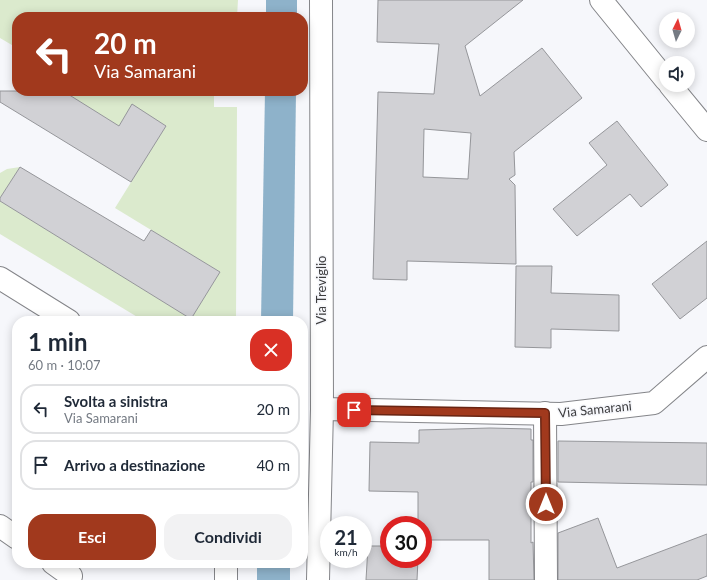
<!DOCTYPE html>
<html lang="it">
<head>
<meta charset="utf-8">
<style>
  :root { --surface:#fff; --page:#f2f2f3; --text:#1f2937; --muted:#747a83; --line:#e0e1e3; --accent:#a1391d }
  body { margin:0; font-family:Lato,sans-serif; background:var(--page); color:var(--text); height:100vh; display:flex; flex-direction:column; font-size:15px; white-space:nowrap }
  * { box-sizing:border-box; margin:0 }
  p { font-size:13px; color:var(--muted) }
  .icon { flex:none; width:22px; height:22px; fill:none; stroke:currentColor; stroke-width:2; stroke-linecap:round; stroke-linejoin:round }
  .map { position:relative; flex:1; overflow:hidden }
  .side { position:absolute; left:12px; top:316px; width:296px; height:252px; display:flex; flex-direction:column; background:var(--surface); border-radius:16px; box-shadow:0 2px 10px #0003 }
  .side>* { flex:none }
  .guide { position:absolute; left:12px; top:12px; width:296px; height:84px; border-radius:16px; box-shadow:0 2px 10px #0003; background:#a1391d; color:#fff; overflow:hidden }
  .needle { width:26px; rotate:5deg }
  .fabs { position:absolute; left:659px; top:12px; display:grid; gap:8px }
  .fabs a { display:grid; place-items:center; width:36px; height:36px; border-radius:50%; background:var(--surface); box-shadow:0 2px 10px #0003; font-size:20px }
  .speed { position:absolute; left:320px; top:516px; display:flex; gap:8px; font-size:20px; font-weight:700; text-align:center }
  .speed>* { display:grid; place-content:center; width:52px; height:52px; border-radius:50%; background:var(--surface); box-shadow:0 2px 10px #0003; line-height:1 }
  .speed small { font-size:10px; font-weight:400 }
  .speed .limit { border:6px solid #d22; background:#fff; color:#111 }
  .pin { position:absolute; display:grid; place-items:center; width:34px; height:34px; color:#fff; margin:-17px; border-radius:8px; box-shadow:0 2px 6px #0006 }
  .me { position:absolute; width:44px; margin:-22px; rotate:0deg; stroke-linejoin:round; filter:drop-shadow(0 0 3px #0008) }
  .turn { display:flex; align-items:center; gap:14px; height:84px; padding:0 16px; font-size:18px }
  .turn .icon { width:52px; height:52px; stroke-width:2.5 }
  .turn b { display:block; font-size:28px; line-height:34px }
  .round { display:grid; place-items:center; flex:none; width:42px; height:42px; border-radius:16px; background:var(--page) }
  .head { display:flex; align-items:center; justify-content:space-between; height:68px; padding:0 16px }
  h1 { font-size:24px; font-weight:700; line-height:30px }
  .button { display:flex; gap:8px; margin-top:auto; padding:8px 16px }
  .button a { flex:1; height:46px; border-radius:16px; background:var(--accent); color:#fff; font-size:16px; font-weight:700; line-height:46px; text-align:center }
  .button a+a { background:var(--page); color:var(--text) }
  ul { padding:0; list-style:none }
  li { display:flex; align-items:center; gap:12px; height:50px; margin:0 8px 6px; padding:0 8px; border:2px solid var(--line); border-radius:16px }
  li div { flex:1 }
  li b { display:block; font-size:15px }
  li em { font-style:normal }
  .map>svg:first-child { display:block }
  .green { fill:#dbeacd }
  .water { fill:#8eb2ca }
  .building { fill:#d1d1d5; stroke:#95969a; fill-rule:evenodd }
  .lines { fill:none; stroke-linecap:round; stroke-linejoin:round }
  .minor-casing { stroke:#848589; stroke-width:24 }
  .minor { stroke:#fff; stroke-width:22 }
  .route-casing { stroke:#692513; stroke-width:10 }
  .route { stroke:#a1391d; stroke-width:7 }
  .labels { text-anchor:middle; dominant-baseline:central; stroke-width:3; stroke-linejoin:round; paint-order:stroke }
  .street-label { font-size:13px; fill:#3c3c3e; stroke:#f6f7fb }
</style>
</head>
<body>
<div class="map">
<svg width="707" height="580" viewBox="0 0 707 580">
  <rect width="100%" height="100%" fill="#f6f7fb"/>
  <g class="green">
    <path d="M0 0H238L237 17H17V48L0 38Z"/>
    <path d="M63 91H214V107H237L236 321H144L0 234V201L191 319 220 272 115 208 166 126 132 105 119 126Z"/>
    <path d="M20 167 0 198V173L7 169Z"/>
  </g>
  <g class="water">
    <rect x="266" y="0" width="31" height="17"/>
    <path d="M265 91H296L293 321H261Z"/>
    <rect x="257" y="563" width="33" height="17"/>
  </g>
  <g class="building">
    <path d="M378 0H523L465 46 480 96 542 48 582 98 514 152 515 175 509 179 515 185 516 264 407 261V280L373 279 378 92 434 94 439 44 377 42ZM424 129 471 133 468 179 423 177Z"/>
    <path d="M0 91H63L119 126 132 104 166 126 131 182 0 102Z"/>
    <path d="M617 121 668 185 641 207 630 194 577 236 553 209 607 165 589 143Z"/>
    <path d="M20 167 144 241 151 230 220 272 191 319 0 201V198Z"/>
    <path d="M707 241V298L680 319 652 284Z"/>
    <path d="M516 266H552L551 293 619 295V331L551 329V348L515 347Z"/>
    <path d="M490 428 531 429V440H533V482H531V543L533 542 534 580H489V540H423V525H418V492L369 491 370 442 419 443V430Z"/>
    <path d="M558 441 707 443V485L558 482Z"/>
    <path d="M598 518 617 568 707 534V576L697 580H558V533Z"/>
    <path d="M384 542H389V559H418L417 580H366L368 546H384Z"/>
  </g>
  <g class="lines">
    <defs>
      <g id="minor">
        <path d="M601 0 666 80"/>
        <path d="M670 85 707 130"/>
        <path d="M0 278 69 321"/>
        <path d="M322 409 561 414 654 403 707 357"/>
        <path d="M545 413 546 580"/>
        <path d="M0 526 17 538"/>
        <path d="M53 563 71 576"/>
        <path d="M226 580V563"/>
        <path d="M318 580 322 409 321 0"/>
      </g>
    </defs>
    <use href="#minor" class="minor-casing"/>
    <use href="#minor" class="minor"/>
  </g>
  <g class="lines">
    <defs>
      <path id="route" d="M354 410 545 413 546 504"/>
    </defs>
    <use href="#route" class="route-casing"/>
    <use href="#route" class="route"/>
  </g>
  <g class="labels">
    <g class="street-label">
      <text transform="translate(321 290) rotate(-90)">Via Treviglio</text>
      <text transform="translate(595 409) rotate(-6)">Via Samarani</text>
    </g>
  </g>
</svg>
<div class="fabs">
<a><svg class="needle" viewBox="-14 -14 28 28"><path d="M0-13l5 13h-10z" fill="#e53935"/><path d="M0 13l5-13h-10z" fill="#747a83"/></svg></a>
<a><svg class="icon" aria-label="sound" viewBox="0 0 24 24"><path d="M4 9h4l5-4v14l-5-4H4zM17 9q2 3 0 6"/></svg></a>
</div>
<div class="speed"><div>21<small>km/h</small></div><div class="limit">30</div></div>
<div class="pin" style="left:354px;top:410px;background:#d93025"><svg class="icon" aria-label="arrive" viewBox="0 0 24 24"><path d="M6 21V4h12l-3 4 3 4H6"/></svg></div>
<svg class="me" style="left:546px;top:504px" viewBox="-20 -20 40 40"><circle r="17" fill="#a1391d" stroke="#fff" stroke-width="3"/><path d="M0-11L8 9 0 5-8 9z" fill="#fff"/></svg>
<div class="guide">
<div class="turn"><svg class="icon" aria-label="left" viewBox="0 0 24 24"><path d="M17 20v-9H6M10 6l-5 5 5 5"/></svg><div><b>20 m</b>Via Samarani</div></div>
</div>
<section class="side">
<div class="head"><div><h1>1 min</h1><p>60 m · 10:07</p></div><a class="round" style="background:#d93025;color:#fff"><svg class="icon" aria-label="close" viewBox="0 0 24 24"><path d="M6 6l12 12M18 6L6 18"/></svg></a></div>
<ul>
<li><svg class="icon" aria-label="left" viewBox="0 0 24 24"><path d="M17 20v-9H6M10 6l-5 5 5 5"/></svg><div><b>Svolta a sinistra</b><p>Via Samarani</p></div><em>20 m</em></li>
<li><svg class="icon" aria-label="arrive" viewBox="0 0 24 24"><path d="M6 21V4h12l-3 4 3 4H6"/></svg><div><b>Arrivo a destinazione</b></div><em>40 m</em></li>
</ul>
<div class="button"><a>Esci</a><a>Condividi</a></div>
</section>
</div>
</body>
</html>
